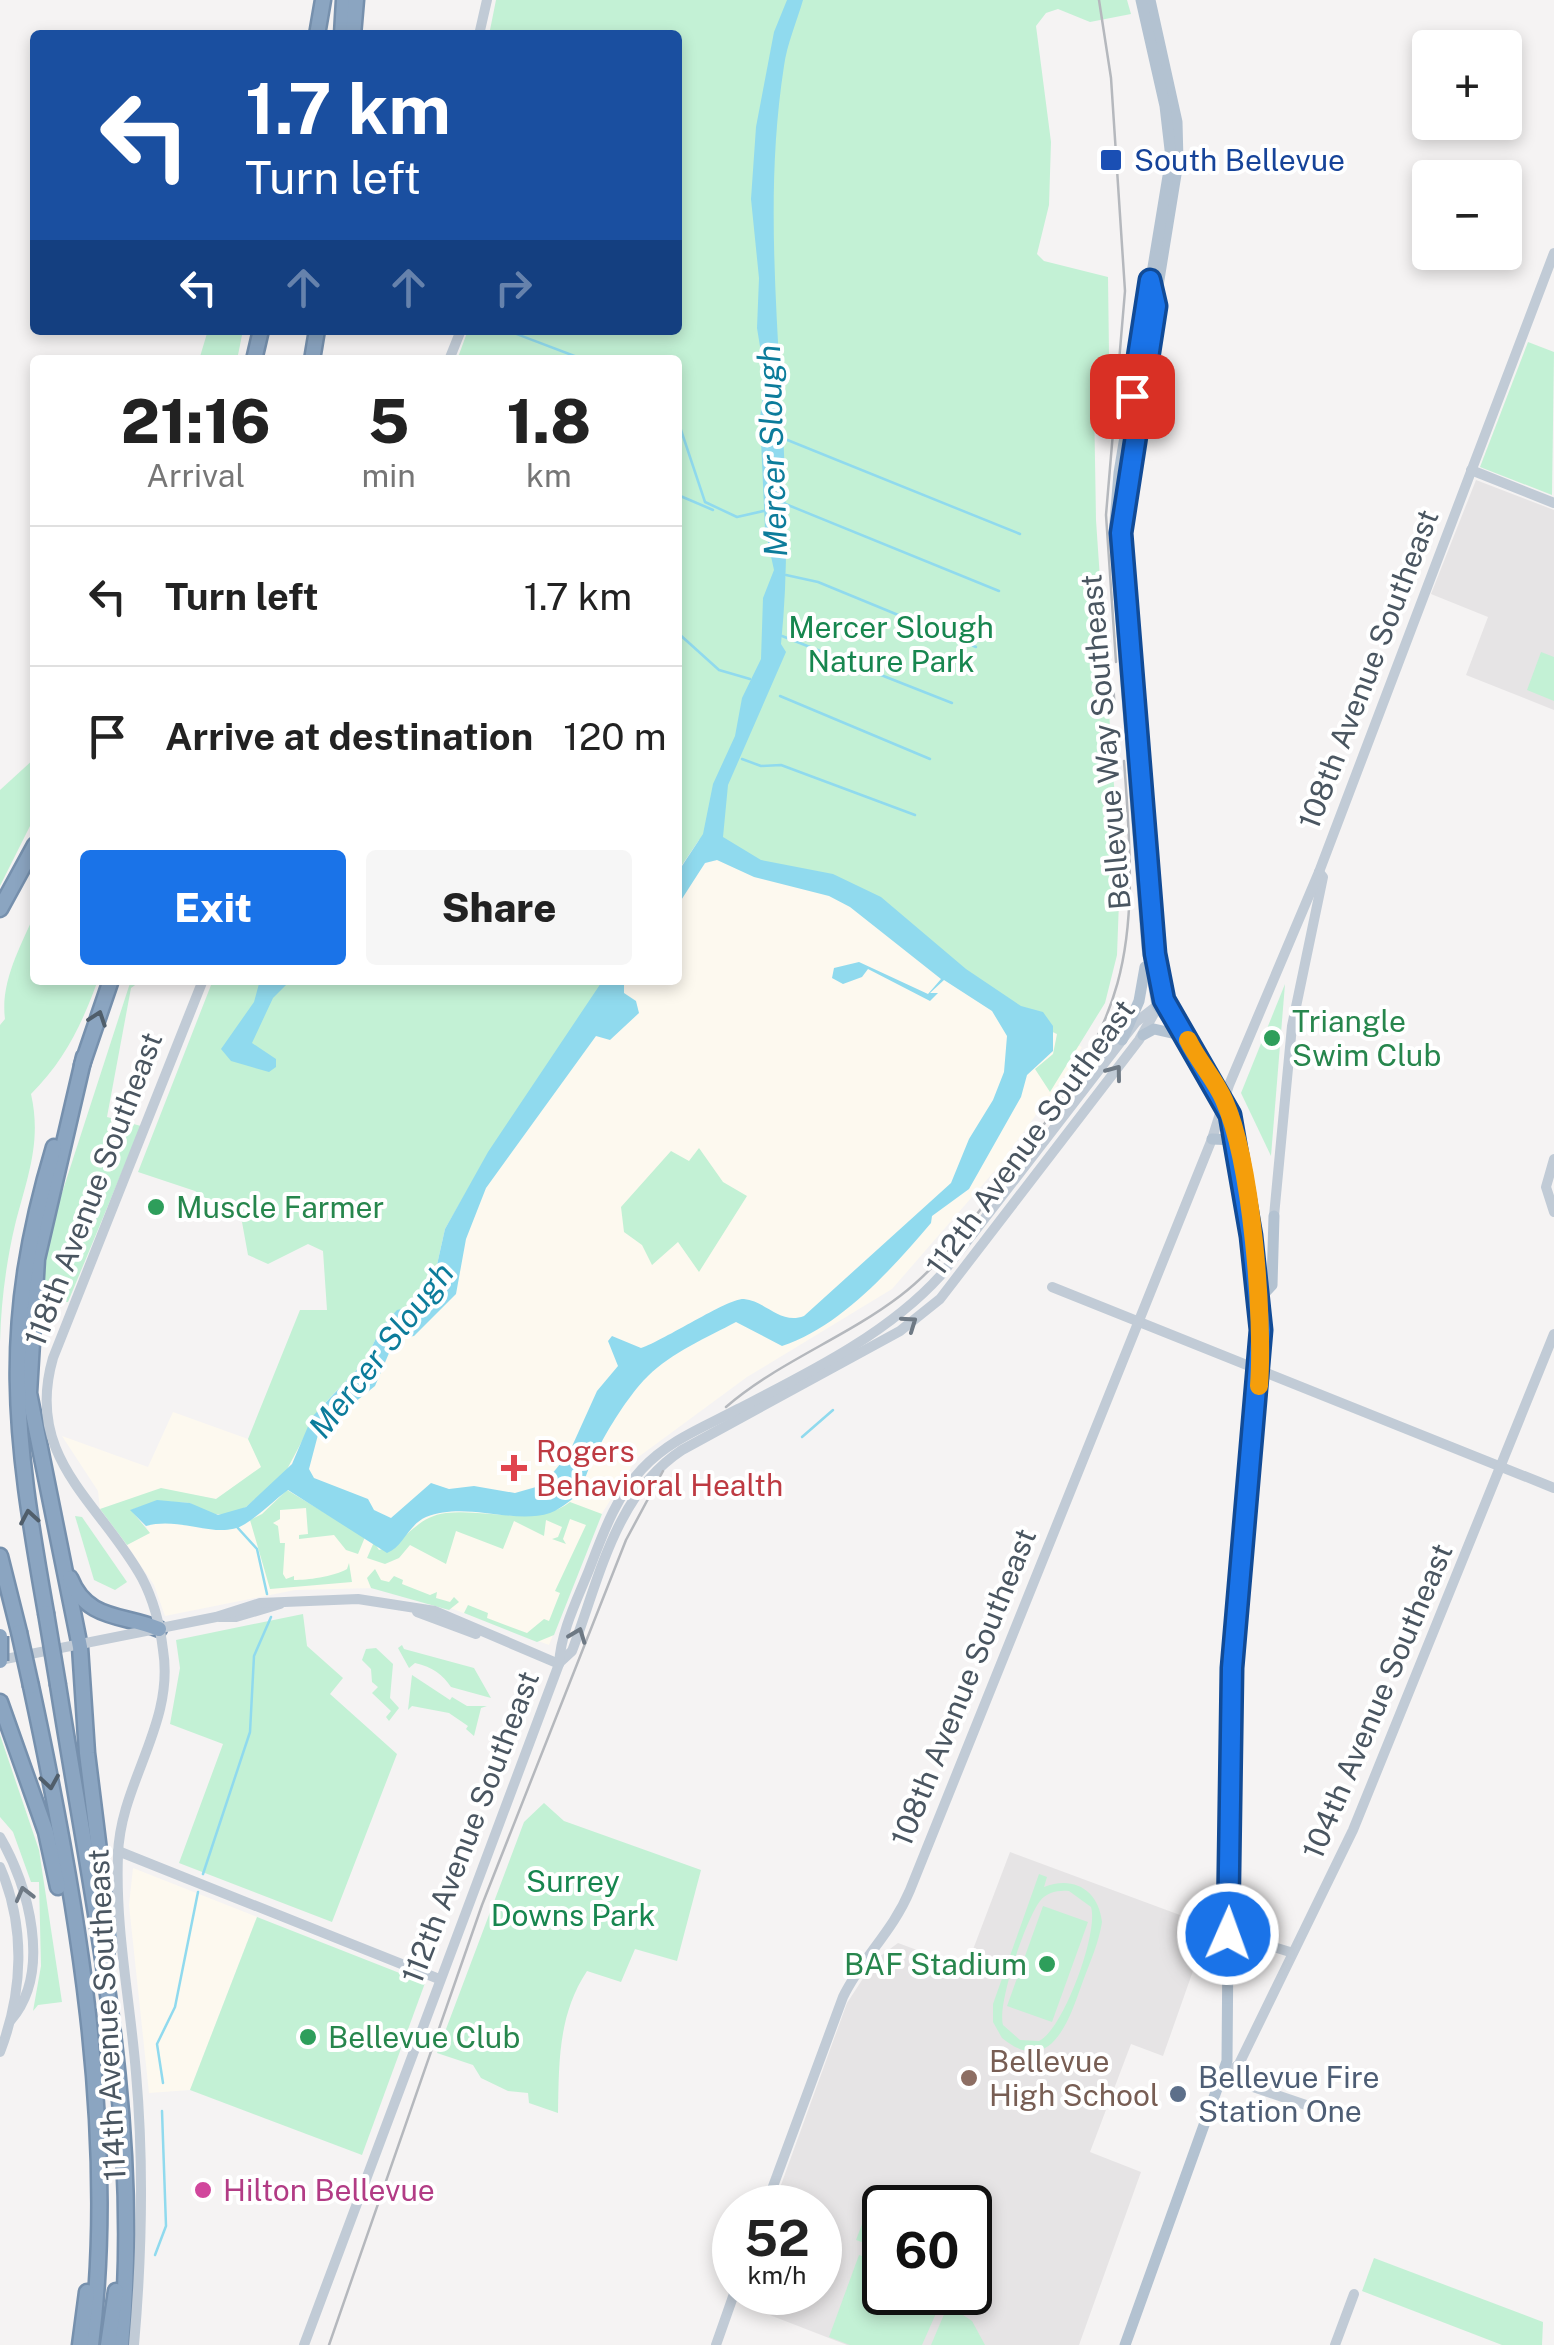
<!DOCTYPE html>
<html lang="en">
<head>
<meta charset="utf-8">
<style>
  :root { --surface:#fff; --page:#f6f6f6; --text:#222; --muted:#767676; --line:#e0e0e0; --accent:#1a73e8 }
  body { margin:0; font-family:"Public Sans",sans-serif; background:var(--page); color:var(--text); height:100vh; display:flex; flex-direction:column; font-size:38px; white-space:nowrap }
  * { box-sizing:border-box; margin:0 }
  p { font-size:32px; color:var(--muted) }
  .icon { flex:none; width:55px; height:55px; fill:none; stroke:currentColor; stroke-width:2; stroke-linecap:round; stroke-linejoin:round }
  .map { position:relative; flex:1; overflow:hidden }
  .sheet { position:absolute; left:30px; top:355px; width:652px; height:630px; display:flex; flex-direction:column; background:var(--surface); border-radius:10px; box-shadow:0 5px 15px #0003 }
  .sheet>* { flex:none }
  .guide { position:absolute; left:30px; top:30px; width:652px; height:305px; border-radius:10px; box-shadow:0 5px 15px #0003; background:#1a4fa0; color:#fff; overflow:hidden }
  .tools { position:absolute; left:1412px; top:30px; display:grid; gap:20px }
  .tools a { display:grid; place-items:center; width:110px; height:110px; border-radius:10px; background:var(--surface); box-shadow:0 5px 15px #0003; font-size:50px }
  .speed { position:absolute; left:712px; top:2185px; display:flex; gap:20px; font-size:50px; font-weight:700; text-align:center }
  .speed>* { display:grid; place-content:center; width:130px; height:130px; border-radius:50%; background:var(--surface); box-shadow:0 5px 15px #0003; line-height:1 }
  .speed small { font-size:25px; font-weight:400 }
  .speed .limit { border:5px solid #111; border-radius:15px; background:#fff; color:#111 }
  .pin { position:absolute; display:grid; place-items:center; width:85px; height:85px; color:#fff; margin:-42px; border-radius:20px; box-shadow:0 5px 15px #0006 }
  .me { position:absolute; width:110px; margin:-55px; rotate:2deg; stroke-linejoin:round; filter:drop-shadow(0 0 8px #0008) }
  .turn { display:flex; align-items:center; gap:35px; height:210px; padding:0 50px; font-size:45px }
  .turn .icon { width:130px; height:130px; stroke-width:2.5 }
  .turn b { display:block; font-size:70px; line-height:85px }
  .lanes { display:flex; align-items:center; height:95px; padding:0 50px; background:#0003; justify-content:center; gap:50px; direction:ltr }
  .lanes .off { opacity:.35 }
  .eta { display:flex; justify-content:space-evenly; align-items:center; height:170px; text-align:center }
  .eta b { font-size:60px; font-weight:800; line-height:70px }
  .button { display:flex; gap:20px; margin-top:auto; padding:20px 50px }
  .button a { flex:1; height:115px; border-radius:10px; background:var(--accent); color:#fff; font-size:40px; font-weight:800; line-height:115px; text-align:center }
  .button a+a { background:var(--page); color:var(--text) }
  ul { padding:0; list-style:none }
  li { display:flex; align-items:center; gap:30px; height:140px; padding:0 50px; border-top:2px solid var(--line) }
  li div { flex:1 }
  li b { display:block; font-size:38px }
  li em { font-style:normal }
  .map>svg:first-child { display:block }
  .commercial { fill:#fdf9ef }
  .education { fill:#e6e4e5; fill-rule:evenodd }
  .green { fill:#c3f1d5; fill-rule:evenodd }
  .water { fill:#90daee }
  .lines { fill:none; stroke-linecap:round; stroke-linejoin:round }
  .stream { stroke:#90daee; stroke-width:2.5 }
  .highway-casing { stroke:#7690ad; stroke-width:19 }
  .secondary { stroke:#c1cbd6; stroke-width:10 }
  .primary { stroke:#b3c2d1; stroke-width:11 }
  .highway { stroke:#8ba5c1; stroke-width:14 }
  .tram { stroke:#b5b8bd; stroke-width:2.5 }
  .highway-bridge-casing { stroke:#7690ad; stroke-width:19; stroke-linecap:butt }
  .highway-bridge { stroke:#8ba5c1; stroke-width:14 }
  .oneway { stroke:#505e6b }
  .oneway2 { stroke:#6e7984 }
  .route-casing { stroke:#114b97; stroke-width:25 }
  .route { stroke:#1a73e8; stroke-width:18 }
  .slow { stroke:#f59e0b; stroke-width:18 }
  .transit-dot { fill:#1a4fb4; stroke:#fff; stroke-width:4 }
  .leisure-dot { fill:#2e9e5b; stroke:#fff; stroke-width:4 }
  .health-dot { fill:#e0444e; stroke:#fff; stroke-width:4 }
  .education-dot { fill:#8d6e63; stroke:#fff; stroke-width:4 }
  .service-dot { fill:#5c6f8a; stroke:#fff; stroke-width:4 }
  .hotel-dot { fill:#d1479c; stroke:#fff; stroke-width:4 }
  .labels { text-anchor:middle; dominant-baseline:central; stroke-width:8; stroke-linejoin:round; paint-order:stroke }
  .transit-label { font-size:30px; fill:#164399; stroke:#fff; text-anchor:start }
  .park-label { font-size:30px; fill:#17864f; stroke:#fff }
  .street-label { font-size:30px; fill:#4a5661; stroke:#fff }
  .leisure-label { font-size:30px; fill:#27864d; stroke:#fff; text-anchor:start }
  .health-label { font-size:30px; fill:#be3a42; stroke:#fff; text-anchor:start }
  .education-label { font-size:30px; fill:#785e54; stroke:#fff; text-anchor:start }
  .service-label { font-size:30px; fill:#4e5e75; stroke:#fff; text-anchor:start }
  .hotel-label { font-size:30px; fill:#b23c85; stroke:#fff; text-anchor:start }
  .water-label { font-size:32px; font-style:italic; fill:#0c7c9b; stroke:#fff }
</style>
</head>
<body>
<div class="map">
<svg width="1554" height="2345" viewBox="0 0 1554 2345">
  <rect width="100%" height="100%" fill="#f5f3f3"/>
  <g class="commercial">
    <path d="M717 860 843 890 1009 1011 1082 1047 1070 1068 998 1167 892 1289 747 1377 637 1458 599 1518 549 1645 421 1597 375 1588 295 1590 165 1616 154 1585 127 1545 149 1533 146 1526 154 1524 174 1520 203 1529 316 1424 619 980H678V897L706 863Z"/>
    <path d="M173 1412 248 1439 262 1467 216 1499 161 1489 100 1509 98 1491 62 1436 148 1467Z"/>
    <path d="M133 1868 257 1917 190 2090 149 2093 129 1905Z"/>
  </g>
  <g class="education">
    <path d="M1476 480 1554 510V710L1466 675 1488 617 1431 594Z"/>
    <path d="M1010 1852 1215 1928 1206 1934 1163 2056 1131 2044 1090 2152 1141 2172 1079 2345H847L739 2303 743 2293 820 2292V2208L773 2207 847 2003 875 1960 898 1943 966 1968ZM885 2208H970V2292H885Z"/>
  </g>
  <g class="green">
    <path d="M496 0H1127L1131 14 1090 22 1058 9 1046 13 1036 26 1051 142 1049 205 1037 254 1044 261 1108 277 1109 354 1102 399H1094L1096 520 1120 874 1117 955 1105 1003 1050 1092 1035 1069 1053 1054 1057 1034 1009 1011 843 890 699 840 678 871V360H457L468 330H678V35H489Z"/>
    <path d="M208 330H243L237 360H199Z"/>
    <path d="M1528 342 1554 352 1552 495 1480 467Z"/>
    <path d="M1541 652 1554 657V701L1527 690Z"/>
    <path d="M35 758V816L0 886V790Z"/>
    <path d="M35 913V980H98C82 1024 65 1060 31 1094 42 1142 27 1178 15 1225 6 1263 1 1303 0 1342V1025L5 1019C0 981 22 944 35 913Z"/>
    <path d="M131 980H142L131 988 107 1117 141 1126 68 1302 49 1301 46 1326 36 1325 49 1233Z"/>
    <path d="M213 980H606L484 1161 445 1229 434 1278 413 1306 381 1328 365 1361 319 1409 284 1475 246 1507 228 1515 208 1514 190 1503 157 1501 131 1510 150 1533 127 1545 100 1509 161 1488 216 1499 261 1467 248 1439 300 1310H327L323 1251 308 1244 268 1264 248 1255 242 1222 195 1191 138 1172Z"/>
    <path d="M1285 984 1271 1156 1241 1093Z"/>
    <path d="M699 1148 723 1182 747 1196 699 1272 678 1242 652 1265 642 1245 624 1232 621 1207 671 1151 689 1161Z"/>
    <path d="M287 1490 365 1537 358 1554 346 1550 334 1535 299 1539V1535L308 1534 306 1508 280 1510V1519L273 1523 278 1526 280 1543H285L283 1574 286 1579 294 1576V1580C307 1580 333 1577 347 1569L349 1563 352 1582 270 1589 250 1520 262 1514Z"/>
    <path d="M570 1502 602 1514 554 1635 537 1642 464 1613 468 1605 488 1613 487 1618 527 1633 544 1619 549 1621 560 1593 555 1591 586 1525 570 1519 563 1539 566 1544 552 1539 558 1537 562 1527 546 1520 544 1536 514 1521 503 1549 456 1531 446 1564 410 1545 399 1558 385 1564 367 1558 374 1542 379 1550C406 1544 414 1517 446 1513 486 1508 536 1528 570 1502Z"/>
    <path d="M75 1516 82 1517 127 1582 115 1590 94 1580Z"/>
    <path d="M375 1569 381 1580 389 1582 394 1576 403 1580 402 1584 430 1595 437 1592 436 1598 450 1602 454 1597 459 1602 449 1610 371 1588 367 1578Z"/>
    <path d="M303 1614 307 1646 343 1678 330 1694 397 1754 332 1922 179 1863 223 1744 170 1724 180 1668 176 1640Z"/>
    <path d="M402 1645 404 1649 474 1668 491 1698 451 1687C443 1675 433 1667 415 1663L409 1668 398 1648Z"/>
    <path d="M376 1648 393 1664 390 1698 399 1708 389 1721 386 1717 391 1711 372 1693 378 1687 372 1682 371 1669 362 1660 366 1649Z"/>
    <path d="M412 1675 450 1700 452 1697 467 1706H487L481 1708 474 1736 466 1729 468 1726 449 1713 412 1706 408 1710Z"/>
    <path d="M0 1735 39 1850 62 2002 38 2005 33 2011 41 1966 39 1882H31L13 1832 0 1817Z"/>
    <path d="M544 1803 564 1821 701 1870 677 1961 635 1949 621 1982 587 1971C558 2015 559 2062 558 2113L529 2103 528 2093 508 2091 481 2078 473 2065 437 2053 524 1822Z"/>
    <path d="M1039 1874 1047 1877 1044 1887C1073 1875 1099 1890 1102 1922 1099 1942 1090 1962 1083 1981 1070 2017 1052 2079 1002 2038L993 2022V2004ZM1069 1891 1091 1907C1099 1932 1063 2030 1039 2041L1020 2040 1003 2025C997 2004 1026 1919 1040 1901 1047 1892 1058 1890 1069 1891Z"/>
    <path d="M1043 1906 1088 1922 1052 2022 1007 2006Z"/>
    <path d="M257 1917 425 1983 362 2155 190 2090Z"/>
    <path d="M872 2198 898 2207 885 2208V2250L856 2240Z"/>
    <path d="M859 2255 885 2264V2292L945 2293 922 2345H850L829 2337Z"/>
    <path d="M1374 2258 1543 2322 1542 2345H1502L1362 2291Z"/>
    <path d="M948 2305 972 2321 985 2345H931Z"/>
  </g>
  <g class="water">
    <path d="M787 0H803C797 21 787 44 784 66 754 258 801 452 781 644L786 652 728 785 723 837 761 860 833 874 881 897 966 969 1021 1006 1043 1012 1053 1026V1051L1027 1075 1021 1097 969 1189 932 1216 931 1223C893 1268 839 1328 782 1346L736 1322C708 1337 671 1353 648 1376 625 1398 586 1462 582 1492 571 1499 563 1508 550 1513 513 1525 467 1501 426 1517 408 1525 403 1547 387 1553L288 1490C273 1501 261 1514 245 1524 218 1541 182 1516 146 1526L130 1510 157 1500 190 1503 218 1515 246 1507 292 1464 312 1417 365 1361 381 1328 397 1310 413 1306 434 1278 445 1229 488 1152 603 980H624V993L636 1001 639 1013 610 1040 596 1036 486 1188 466 1239 456 1294 414 1336 395 1339 375 1386 319 1431 309 1469 314 1478 368 1499 374 1510 391 1518 431 1483 449 1489 474 1486 515 1493 543 1485 569 1453 597 1391 618 1366 608 1341 612 1336 641 1348C665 1340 728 1298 744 1299 766 1301 780 1325 804 1316L951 1183 969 1139 993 1100 1004 1072 1007 1036 992 1011 944 980 930 993H938L930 1001 868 969 862 977 843 984 832 978 834 968 859 962 928 994 941 979 850 907 829 896 754 877 717 860 705 863 678 905V872L703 834 713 784 735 736 742 698 761 659 763 598 774 570 765 529 760 418 765 377 757 328 759 278 751 199 756 127 774 32Z"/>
    <path d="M260 980H291L273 998 252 1043 276 1059V1067L269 1072 231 1061 221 1049 254 1002Z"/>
  </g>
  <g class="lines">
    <g class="stream">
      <path d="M506 330 585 360"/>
      <path d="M678 421 705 502 737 517 768 510"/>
      <path d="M780 437 1020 534"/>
      <path d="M678 495 713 510"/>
      <path d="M783 503 999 591"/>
      <path d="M786 575 818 582 976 647"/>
      <path d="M678 633 719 670 750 679"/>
      <path d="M782 636 952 703"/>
      <path d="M780 696 930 759"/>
      <path d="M742 759 761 766 781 765 915 815"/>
      <path d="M802 1437 833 1410"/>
      <path d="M237 1527 257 1549 267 1594"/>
      <path d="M203 1874 250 1732 254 1656 271 1617"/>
      <path d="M163 2083 157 2044 175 2007 198 1892"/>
      <path d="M155 2255 166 2226 162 2111"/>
    </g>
    <defs>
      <g id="highway">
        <path d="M317 35 323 0"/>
        <path d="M342 35 344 0"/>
        <path d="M353 35 356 0"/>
        <path d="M254 360 261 330"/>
        <path d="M312 360 317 330"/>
        <path d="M0 909 35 845"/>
        <path d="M84 1057 37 1259 29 1393 80 1647 87 1753 110 1939 104 1961"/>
        <path d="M82 1065 111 980"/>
        <path d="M0 1556 19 1632"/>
        <path d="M70 1578C87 1621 123 1614 159 1629"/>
        <path d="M46 1613C14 1432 0 1327 54 1147"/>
        <path d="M58 1685C92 1902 143 2124 121 2345"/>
        <path d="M31 1686C76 1895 118 2133 91 2345"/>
        <path d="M0 1702 46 1832 58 1887"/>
        <path d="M80 2345 87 2292"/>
        <path d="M108 2345 116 2291"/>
      </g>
    </defs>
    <use href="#highway" class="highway-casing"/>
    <g class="secondary">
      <path d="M479 35 487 0"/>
      <path d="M449 360 461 330"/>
      <path d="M1471 470 1554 503"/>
      <path d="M1554 1159 1546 1187 1554 1212"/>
      <path d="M1274 1216 1292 1026 1323 877 1319 872"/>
      <path d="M1052 1287 1554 1488"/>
      <path d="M417 1612 476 1634"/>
      <path d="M219 1617H236L280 1604"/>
      <path d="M0 1660 216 1617 260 1603 358 1599 435 1611 559 1664"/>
      <path d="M559 1663 572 1651C599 1580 615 1494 682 1450L900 1331 940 1299 1139 1040 1156 1010"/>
      <path d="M0 1837C29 1886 52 1972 11 2020"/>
      <path d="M118 1851 439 1979"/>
      <path d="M0 1867C26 1927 23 1992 0 2052"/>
      <path d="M1228 1933 1290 1952"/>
      <path d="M1224 2077 1239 2064 1353 1830 1554 1334"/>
      <path d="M1224 2077 1306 2105"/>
      <path d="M765 2208 843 1997C863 1956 892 1933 910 1890L1212 1139 1229 1085 1319 872 1554 253"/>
      <path d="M134 2345C142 2254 144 2164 136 2073 130 2000 115 1928 118 1855 120 1783 175 1724 163 1650 160 1625 154 1601 142 1578 99 1501 24 1458 53 1358L203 980"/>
      <path d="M304 2345 559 1664C561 1631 577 1600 589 1570 603 1534 615 1498 642 1469 669 1440 704 1427 738 1409 808 1373 888 1334 941 1275L1136 1022 1163 1001"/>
      <path d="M716 2345 735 2291"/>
      <path d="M1335 2345 1354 2294"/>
    </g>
    <g class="primary">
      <path d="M1125 490 1178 162 1177 122 1150 0"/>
      <path d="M1160 986 1183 1032"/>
      <path d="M1143 1035 1154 1029 1176 1034"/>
      <path d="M1122 1040 1139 1001 1145 967"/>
      <path d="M1212 1139 1236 1140"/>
      <path d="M1259 1299 1272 1285 1274 1216"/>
      <path d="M1125 2345 1227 2061 1230 1704 1261 1344 1251 1236 1230 1115 1216 1085 1157 1005 1147 948 1114 534 1119 473 1171 158 1165 106 1141 0"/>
    </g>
    <use href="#highway" class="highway"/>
    <g class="tram">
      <path d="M1099 0 1111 78 1125 291 1106 515 1116 662"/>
      <path d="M1113 684 1115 710"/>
      <path d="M726 1407C778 1362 845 1338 900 1296 942 1264 973 1219 1005 1177 1130 1014 1140 963 1124 761"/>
      <path d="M329 2345 482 1905 626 1540 663 1471"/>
    </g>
    <defs>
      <g id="highway-bridge">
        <path d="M46 1613 58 1685"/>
        <path d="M19 1632 31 1686"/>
        <path d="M0 1636V1661"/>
      </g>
    </defs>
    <use href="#highway-bridge" class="highway-bridge-casing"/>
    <use href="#highway-bridge" class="highway-bridge"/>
  </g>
  <defs><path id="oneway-chevron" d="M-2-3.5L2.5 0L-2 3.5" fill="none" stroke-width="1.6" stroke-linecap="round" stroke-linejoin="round" transform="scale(2.5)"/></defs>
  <g class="oneway">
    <use href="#oneway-chevron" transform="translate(98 1018) rotate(-71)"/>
    <use href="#oneway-chevron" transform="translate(29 1517) rotate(-100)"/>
    <use href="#oneway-chevron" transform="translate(50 1782) rotate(81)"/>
  </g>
  <g class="oneway2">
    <use href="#oneway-chevron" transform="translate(1115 1072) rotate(-53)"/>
    <use href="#oneway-chevron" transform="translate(910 1323) rotate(-35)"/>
    <use href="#oneway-chevron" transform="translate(578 1635) rotate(-69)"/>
    <use href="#oneway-chevron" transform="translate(24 1894) rotate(-105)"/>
  </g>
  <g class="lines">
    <defs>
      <path id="route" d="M1132 396 1150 280 1156 306 1121 533 1155 954 1164 1000 1230 1115 1251 1236 1261 1330 1232 1668 1228 1934"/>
    </defs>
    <use href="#route" class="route-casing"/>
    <use href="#route" class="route"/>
    <path class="slow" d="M1188 1040C1198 1061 1215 1079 1224 1100 1252 1162 1264 1318 1259 1386"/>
  </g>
  <rect class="transit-dot" x="1099" y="148" width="24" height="24" rx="5"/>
  <g class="leisure-dot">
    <circle cx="1272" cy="1038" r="10"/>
    <circle cx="156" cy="1207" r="10"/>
    <circle cx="1047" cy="1964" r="10"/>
    <circle cx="308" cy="2037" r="10"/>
  </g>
  <path class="health-dot" d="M509 1453h10v10h10v10h-10v10h-10v-10h-10v-10h10z"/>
  <circle class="education-dot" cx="969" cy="2078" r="10"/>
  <circle class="service-dot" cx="1178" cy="2094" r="10"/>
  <circle class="hotel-dot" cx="203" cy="2190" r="10"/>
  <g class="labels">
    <g class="transit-label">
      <text x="1134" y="160">South Bellevue</text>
    </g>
    <g class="park-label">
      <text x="891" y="627">Mercer Slough<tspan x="891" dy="34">Nature Park</tspan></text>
      <text x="573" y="1881">Surrey<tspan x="573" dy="34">Downs Park</tspan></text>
    </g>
    <g class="street-label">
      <text transform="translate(1368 669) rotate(-69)">108th Avenue Southeast</text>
      <text transform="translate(1105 742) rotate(-95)">Bellevue Way Southeast</text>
      <text transform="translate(1030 1137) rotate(-54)">112th Avenue Southeast</text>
      <text transform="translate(93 1189) rotate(-69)">118th Avenue Southeast</text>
      <text transform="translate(963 1687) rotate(-68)">108th Avenue Southeast</text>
      <text transform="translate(1377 1701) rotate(-67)">104th Avenue Southeast</text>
      <text transform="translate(470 1827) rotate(-69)">112th Avenue Southeast</text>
      <text transform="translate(106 2015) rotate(-93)">114th Avenue Southeast</text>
    </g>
    <g class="leisure-label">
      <text x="1292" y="1021">Triangle<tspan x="1292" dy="34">Swim Club</tspan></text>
      <text x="176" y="1207">Muscle Farmer</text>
      <text x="1027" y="1964" text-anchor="end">BAF Stadium</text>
      <text x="328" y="2037">Bellevue Club</text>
    </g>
    <g class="health-label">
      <text x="536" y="1451">Rogers<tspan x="536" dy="34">Behavioral Health</tspan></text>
    </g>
    <g class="education-label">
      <text x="989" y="2061">Bellevue<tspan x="989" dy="34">High School</tspan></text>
    </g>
    <g class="service-label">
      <text x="1198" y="2077">Bellevue Fire<tspan x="1198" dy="34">Station One</tspan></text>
    </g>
    <g class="hotel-label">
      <text x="223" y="2190">Hilton Bellevue</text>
    </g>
    <g class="water-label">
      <text transform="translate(772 451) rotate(-92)">Mercer Slough</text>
      <text transform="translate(381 1350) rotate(-52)">Mercer Slough</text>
    </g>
  </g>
</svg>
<div class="tools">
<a>+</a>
<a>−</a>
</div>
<div class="speed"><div>52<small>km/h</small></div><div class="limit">60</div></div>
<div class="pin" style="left:1132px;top:396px;background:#d93025"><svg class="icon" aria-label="arrive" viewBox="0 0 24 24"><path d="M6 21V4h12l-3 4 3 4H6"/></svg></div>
<svg class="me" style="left:1228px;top:1934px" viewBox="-20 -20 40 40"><circle r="17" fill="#1a73e8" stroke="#fff" stroke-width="3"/><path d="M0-11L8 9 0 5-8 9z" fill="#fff"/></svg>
<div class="guide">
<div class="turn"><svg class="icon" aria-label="left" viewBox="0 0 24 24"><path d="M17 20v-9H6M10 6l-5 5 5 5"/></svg><div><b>1.7 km</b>Turn left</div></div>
<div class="lanes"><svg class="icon" aria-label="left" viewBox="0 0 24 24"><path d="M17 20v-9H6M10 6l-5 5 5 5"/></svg><svg class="icon off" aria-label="ahead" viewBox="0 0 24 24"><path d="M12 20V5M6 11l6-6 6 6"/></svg><svg class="icon off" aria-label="ahead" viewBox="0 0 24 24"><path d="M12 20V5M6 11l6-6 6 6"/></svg><svg class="icon off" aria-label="right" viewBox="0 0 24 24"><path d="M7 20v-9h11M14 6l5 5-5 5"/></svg></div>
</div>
<section class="sheet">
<div class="eta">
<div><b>21:16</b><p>Arrival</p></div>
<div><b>5</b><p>min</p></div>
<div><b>1.8</b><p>km</p></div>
</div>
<ul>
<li><svg class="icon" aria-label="left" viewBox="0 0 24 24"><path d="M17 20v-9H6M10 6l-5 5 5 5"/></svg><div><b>Turn left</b></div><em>1.7 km</em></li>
<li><svg class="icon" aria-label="arrive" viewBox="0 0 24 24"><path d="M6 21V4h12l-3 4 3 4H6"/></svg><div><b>Arrive at destination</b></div><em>120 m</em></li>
</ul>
<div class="button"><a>Exit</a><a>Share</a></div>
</section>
</div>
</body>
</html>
